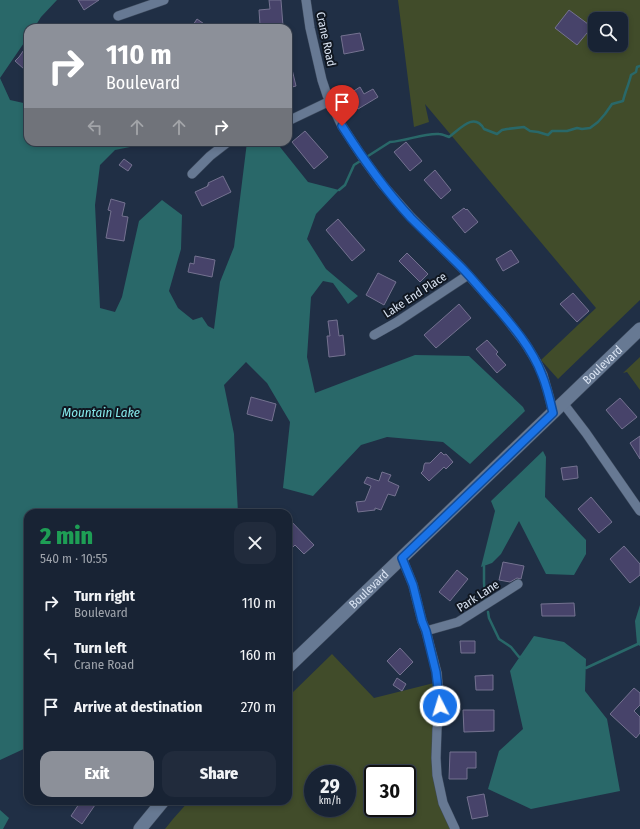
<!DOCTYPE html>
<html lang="en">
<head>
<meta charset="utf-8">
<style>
  :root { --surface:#182334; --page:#212b3c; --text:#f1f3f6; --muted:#9fa4ac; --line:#36404f; --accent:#8c9099 }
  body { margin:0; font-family:"Fira Sans Condensed",sans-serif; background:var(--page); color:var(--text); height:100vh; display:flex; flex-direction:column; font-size:15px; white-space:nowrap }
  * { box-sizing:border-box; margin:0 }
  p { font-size:13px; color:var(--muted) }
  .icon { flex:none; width:22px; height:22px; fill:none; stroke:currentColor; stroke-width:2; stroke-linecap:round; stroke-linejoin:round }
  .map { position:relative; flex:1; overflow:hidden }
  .side { position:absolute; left:24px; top:509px; width:268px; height:296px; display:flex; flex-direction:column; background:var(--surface); border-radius:12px; box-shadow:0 2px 6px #0003,0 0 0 1px var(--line) }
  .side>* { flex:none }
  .guide { position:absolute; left:24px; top:24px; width:268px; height:122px; border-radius:12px; box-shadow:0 2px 6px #0003,0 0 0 1px var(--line); background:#8c9099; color:#fff; overflow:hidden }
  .buttons { position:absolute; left:588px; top:12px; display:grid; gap:8px }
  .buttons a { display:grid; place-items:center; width:40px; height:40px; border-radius:8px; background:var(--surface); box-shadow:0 2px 6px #0003,0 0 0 1px var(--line); font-size:20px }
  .speed { position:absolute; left:304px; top:765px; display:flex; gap:8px; font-size:20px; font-weight:700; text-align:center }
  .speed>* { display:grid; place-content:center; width:52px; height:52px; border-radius:50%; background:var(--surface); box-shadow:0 2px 6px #0003,0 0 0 1px var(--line); line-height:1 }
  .speed small { font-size:10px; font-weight:400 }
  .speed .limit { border:2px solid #111; border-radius:6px; background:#fff; color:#111 }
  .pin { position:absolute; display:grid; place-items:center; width:34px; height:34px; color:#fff; margin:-41px -17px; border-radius:50% 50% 50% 0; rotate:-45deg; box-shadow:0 0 4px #0007 }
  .pin .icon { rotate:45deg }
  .me { position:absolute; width:44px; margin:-22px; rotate:355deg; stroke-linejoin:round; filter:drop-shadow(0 0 3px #0008) }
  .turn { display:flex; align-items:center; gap:14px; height:84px; padding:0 16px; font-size:18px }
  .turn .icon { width:52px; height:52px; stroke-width:2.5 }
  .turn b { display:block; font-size:28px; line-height:34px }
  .lanes { display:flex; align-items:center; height:38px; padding:0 16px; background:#0003; justify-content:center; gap:20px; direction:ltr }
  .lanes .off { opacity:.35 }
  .round { display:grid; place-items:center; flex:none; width:42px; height:42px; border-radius:12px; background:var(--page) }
  .summary { display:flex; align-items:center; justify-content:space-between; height:68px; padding:0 16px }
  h1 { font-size:24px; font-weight:800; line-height:30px; color:#1e9e55 }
  .action { display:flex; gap:8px; margin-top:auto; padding:8px 16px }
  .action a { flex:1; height:46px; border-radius:12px; background:var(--accent); color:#fff; font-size:16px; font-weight:800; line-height:46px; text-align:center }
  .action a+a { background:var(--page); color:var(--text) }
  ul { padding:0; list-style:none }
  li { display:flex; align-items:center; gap:12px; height:52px; padding:0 16px }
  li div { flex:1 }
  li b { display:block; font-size:15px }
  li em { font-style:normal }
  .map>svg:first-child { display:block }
  .green { fill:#414c2a; fill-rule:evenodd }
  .water { fill:#296869 }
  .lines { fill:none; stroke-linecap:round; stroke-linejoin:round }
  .stream { stroke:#296869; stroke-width:2.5 }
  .building { fill:#47436a; stroke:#747290 }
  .street-casing { stroke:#3f4c5f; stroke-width:10 }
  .secondary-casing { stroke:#3f4c5f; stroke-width:14 }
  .street { stroke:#677993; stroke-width:9 }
  .secondary { stroke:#677993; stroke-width:13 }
  .route-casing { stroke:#114b97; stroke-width:10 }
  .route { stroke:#1a73e8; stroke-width:7 }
  .labels { text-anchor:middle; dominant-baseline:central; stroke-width:4; stroke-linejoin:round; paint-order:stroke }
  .street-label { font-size:12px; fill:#dae4f3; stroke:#101721 }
  .water-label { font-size:13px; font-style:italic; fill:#86e9eb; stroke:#101721 }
</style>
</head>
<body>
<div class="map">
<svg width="640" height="829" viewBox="0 0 640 829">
  <rect width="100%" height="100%" fill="#202f45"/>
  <g class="green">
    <path d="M398 0H640V300L558 379 541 360 596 308 425 104 429 122 414 127ZM595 19H621V45H595Z"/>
    <path d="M640 357V390L627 372 623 373Z"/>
    <path d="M332 654 374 698 434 683V783L457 829H165L173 819 189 801H288V697ZM313 774H347V808H313ZM373 774H407V808H373Z"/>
  </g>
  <g class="water">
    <path d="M0 0H57L41 17 34 28H28V37L0 78 10 100 28 104V142H138L130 147 115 150 100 165 95 205 100 308 115 312 122 297 139 221 162 200 182 215 181 249 169 291 178 308 193 320 202 317 208 326 214 329 220 282 234 247 247 142H276L308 182 339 190 316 214 307 239 326 269 358 296 348 304 333 283 323 281 311 297 307 357 315 393 415 355 469 356 523 407 525 411 470 464 443 442 387 437 361 445 313 496 283 488 290 422 267 383 246 362 224 385 234 434 238 513H28V747L0 760Z"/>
    <path d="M543 451 546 457 545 497 586 540V554L574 575 546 574 519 521 501 554 492 563 481 567 495 511 491 501Z"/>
    <path d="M640 605V646L637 644 635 621Z"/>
    <path d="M534 636 564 642 586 659 585 691 607 719 620 791 531 809 488 789 499 751 523 729 510 671Z"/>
    <path d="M0 810 9 818 3 829H0Z"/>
  </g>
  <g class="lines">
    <g class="stream">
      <path d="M339 190 345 185 354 165 390 142C407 141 423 133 439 134 442 134 446 136 449 137 459 130 474 111 484 129L497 134 502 130 507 129 524 127 530 131 538 132 548 135 552 131H567L577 128 582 129 590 128 598 122 605 114 612 104 623 101C625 92 629 84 631 75L636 72 637 67 640 66"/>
      <path d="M484 566V582L485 601"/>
      <path d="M488 612 489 618 499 639 511 647 519 657H522"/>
      <path d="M584 667 586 668 640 643"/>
    </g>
  </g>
  <g class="building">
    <path d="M78 0H99L84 10Z"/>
    <path d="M269 0H281L283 26 271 27V24L260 25 259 10 270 9Z"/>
    <path d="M569 10 592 27 577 45 555 28Z"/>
    <path d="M197 19 210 28H191Z"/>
    <path d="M360 33 364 50 344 54 341 36Z"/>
    <path d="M28 44V64L24 69 15 61 19 57Z"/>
    <path d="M288 65H291L296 86 288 88Z"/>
    <path d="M360 87 364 94 373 89 378 97 358 109 349 94Z"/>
    <path d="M305 131 328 157 314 169 292 142Z"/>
    <path d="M406 142 422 161 410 171 394 152Z"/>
    <path d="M124 159 132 165 128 171 119 165Z"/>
    <path d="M435 170 451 190 441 199 424 180Z"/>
    <path d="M223 176 231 192 202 206 195 192 208 186 207 185H209L208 183Z"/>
    <path d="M111 199 125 203 122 216 128 217 124 241 106 238 111 211 108 210Z"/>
    <path d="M464 208 466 210 467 209 478 222 465 233 452 217Z"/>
    <path d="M338 219 365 250 352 261 326 230Z"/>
    <path d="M511 250 519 262 503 271 496 259Z"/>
    <path d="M407 253 428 274 420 282 399 261Z"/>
    <path d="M195 256 215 260 212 277 188 272 190 263 194 264Z"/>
    <path d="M378 273 396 282 384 305 366 295Z"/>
    <path d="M573 293 589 311 577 322 560 304Z"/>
    <path d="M459 304 471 318 436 348 424 335Z"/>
    <path d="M337 320 339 336 343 335 345 355 329 357 327 336H330L328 321Z"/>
    <path d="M487 340 498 352 496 354 506 365 497 373 476 349Z"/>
    <path d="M251 397 276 404 272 421 247 414Z"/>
    <path d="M620 398 637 417 622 429 606 410Z"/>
    <path d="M640 436V459L630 443Z"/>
    <path d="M441 452 444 455 446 454 453 462 446 469 444 467 429 481 421 473 423 471 424 465 425 463H430Z"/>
    <path d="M577 466 578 478 563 480 561 468Z"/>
    <path d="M382 472 391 475 388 481 399 486 395 496 388 494 381 510 375 508V510L358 512 356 502 365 501 371 486 364 483 367 477 379 481Z"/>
    <path d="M591 497 612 522 599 533 578 509Z"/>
    <path d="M288 518 314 545 304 554 295 545 288 552Z"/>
    <path d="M624 546 640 564V575L630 583 610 559Z"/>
    <path d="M503 562 524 566 521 579 517 578 510 582 499 580Z"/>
    <path d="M457 570 468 579 450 601 439 592Z"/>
    <path d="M574 603 575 616H542L541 604Z"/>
    <path d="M460 641H475V653H461Z"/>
    <path d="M400 648 413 662 400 675 387 661Z"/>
    <path d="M493 675V690H476L475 676Z"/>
    <path d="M397 678 406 684 402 691 393 685Z"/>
    <path d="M634 688 640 693V705L634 711 640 717V733L636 738 610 714Z"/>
    <path d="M463 710H494V731L464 732Z"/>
    <path d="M450 752H476V768H467V779H449Z"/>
    <path d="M484 794 488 816 472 819 467 797Z"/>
    <path d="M81 801H89L95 805 82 824 71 816Z"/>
  </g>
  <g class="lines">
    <defs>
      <g id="street">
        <path d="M306 0 310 28 322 80 327 95 342 126 363 158 382 184 411 217 462 268 502 313 525 343 536 361 543 375 549 396 553 413"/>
        <path d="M118 16 164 0"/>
        <path d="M288 121 330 101"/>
        <path d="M192 174 210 156 228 142"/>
        <path d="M374 335 397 322 468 275"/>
        <path d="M563 403 586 433 640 511"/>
        <path d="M402 558 413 585 422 621 426 631 437 673 440 706 437 729 436 758 437 775 443 803 455 829"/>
        <path d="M426 631 458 622 518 584"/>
      </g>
      <g id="secondary">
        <path id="s1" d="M288 667 640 329"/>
        <path d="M140 829 163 801"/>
      </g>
    </defs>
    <use href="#street" class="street-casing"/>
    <use href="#secondary" class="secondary-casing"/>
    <use href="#street" class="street"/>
    <use href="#secondary" class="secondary"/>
  </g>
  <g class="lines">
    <defs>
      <path id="route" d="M342 126C363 159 385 190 411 218 427 234 444 250 461 267 472 278 482 291 493 303 512 325 532 348 542 375 547 387 550 400 553 413L402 558 413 585 422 621 426 631 436 672 440 706"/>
    </defs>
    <use href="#route" class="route-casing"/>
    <use href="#route" class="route"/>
  </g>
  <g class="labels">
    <g class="street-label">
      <text transform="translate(326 39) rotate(78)">Crane Road</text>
      <text transform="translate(415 295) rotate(-33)">Lake End Place</text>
      <text stroke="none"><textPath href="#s1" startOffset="436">Boulevard</textPath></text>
      <text stroke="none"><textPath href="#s1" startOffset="112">Boulevard</textPath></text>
      <text transform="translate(478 596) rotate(-33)">Park Lane</text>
    </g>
    <g class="water-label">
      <text x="101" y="412">Mountain Lake</text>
    </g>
  </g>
</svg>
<div class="buttons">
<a><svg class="icon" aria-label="search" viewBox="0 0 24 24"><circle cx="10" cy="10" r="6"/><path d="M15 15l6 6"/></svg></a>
</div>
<div class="speed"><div>29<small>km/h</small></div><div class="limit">30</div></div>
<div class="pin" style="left:342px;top:126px;background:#d93025"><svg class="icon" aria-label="arrive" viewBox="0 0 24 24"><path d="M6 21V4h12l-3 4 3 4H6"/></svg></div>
<svg class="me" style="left:440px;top:706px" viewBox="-20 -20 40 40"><circle r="17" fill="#1a73e8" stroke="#fff" stroke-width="3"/><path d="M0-11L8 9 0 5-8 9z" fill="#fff"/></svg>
<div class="guide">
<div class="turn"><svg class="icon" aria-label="right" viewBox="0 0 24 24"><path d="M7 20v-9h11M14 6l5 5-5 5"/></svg><div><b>110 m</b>Boulevard</div></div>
<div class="lanes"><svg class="icon off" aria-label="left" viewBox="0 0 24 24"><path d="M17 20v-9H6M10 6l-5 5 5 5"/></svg><svg class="icon off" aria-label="ahead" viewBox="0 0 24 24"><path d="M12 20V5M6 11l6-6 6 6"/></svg><svg class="icon off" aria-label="ahead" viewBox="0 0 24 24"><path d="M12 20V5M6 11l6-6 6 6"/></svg><svg class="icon" aria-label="right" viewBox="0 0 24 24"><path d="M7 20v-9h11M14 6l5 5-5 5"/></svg></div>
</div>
<section class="side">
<div class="summary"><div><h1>2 min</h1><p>540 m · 10:55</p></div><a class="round"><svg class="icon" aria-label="close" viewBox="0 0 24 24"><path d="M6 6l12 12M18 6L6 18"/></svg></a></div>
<ul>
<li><svg class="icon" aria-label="right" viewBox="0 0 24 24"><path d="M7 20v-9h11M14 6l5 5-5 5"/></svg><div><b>Turn right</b><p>Boulevard</p></div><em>110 m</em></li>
<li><svg class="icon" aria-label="left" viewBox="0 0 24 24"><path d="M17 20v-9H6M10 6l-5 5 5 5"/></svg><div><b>Turn left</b><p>Crane Road</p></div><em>160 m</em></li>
<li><svg class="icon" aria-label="arrive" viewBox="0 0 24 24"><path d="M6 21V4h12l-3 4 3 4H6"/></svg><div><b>Arrive at destination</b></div><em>270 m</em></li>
</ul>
<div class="action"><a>Exit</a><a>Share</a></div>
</section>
</div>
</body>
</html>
